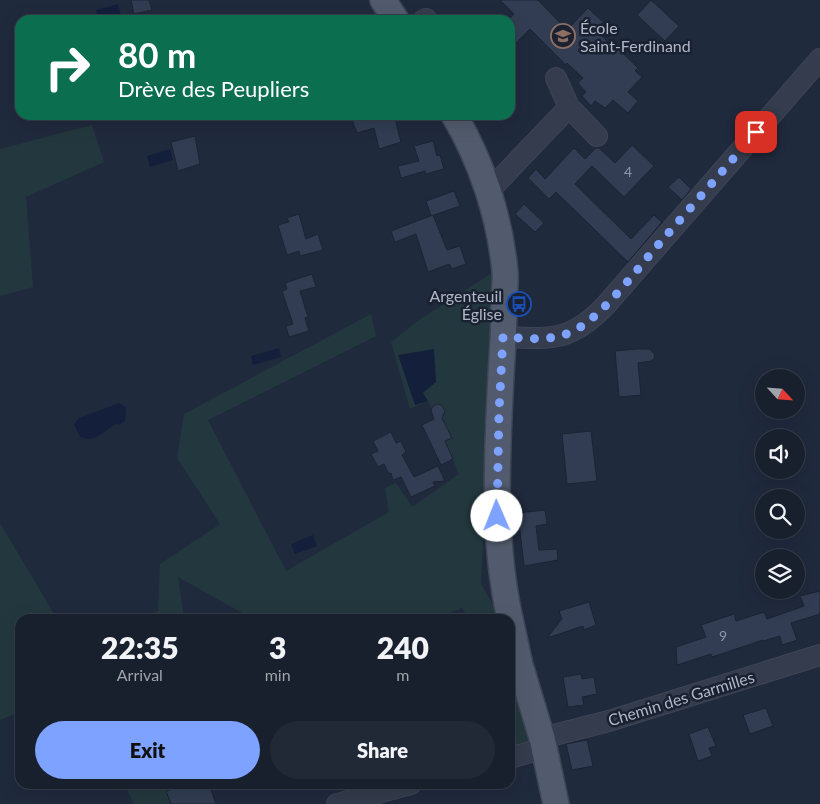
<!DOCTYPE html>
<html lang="en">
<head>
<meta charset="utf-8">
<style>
  :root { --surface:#18202e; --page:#212836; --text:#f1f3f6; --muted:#9fa3aa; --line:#363e4a; --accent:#7ea2ff }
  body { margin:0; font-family:Lato,sans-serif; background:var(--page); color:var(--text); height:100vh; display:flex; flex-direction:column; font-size:19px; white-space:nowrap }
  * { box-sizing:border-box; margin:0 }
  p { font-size:16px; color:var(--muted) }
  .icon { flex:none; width:28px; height:28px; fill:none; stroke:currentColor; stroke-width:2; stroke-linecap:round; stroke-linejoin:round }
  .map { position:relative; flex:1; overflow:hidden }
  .details { position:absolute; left:15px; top:614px; width:500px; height:175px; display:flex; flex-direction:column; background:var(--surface); border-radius:15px; box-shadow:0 5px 20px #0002,0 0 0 1px var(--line) }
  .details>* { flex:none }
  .hud { position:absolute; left:15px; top:15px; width:500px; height:105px; border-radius:15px; box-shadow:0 5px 20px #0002,0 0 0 1px var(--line); background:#0b6e4f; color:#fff; overflow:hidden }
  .needle { width:32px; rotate:116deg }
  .tools { position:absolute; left:755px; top:369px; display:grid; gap:10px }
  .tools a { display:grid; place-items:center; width:50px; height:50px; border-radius:50%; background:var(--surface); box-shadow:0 5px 20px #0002,0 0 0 1px var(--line); font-size:25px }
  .pin { position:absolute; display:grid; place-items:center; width:42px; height:42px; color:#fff; margin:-21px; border-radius:10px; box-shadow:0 2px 8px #0006 }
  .me { position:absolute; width:55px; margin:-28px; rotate:359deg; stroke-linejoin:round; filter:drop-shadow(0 0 4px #0008) }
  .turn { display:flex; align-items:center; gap:18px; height:105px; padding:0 20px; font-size:22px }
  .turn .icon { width:65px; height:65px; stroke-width:2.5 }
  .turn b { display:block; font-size:35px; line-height:42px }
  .eta { display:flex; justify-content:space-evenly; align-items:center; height:85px; text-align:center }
  .eta b { font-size:30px; font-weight:800; line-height:35px }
  .button { display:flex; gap:10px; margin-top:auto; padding:10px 20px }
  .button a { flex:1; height:58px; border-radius:30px; background:var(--accent); color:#111; font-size:20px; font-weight:800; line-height:58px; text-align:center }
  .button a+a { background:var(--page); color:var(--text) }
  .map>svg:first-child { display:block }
  .green { fill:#23383e }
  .water { fill:#131f3b }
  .building { fill:#323d53; stroke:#1c2333 }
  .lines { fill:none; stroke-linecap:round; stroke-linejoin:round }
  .minor-casing { stroke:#3e4555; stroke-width:22 }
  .major-casing { stroke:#3e4555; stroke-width:28 }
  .minor { stroke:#343c4d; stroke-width:20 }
  .major { stroke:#525b6d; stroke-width:25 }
  .route { stroke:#7ea2ff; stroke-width:9; stroke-dasharray:0 16.2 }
  .labels { text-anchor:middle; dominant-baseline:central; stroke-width:5; stroke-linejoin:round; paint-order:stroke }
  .number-label { font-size:14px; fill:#8e96a9 }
  .poi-label { font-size:16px; fill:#b0b7c8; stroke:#1a2131; text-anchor:start }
  .street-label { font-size:16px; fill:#b0b7c8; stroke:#1a2131 }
</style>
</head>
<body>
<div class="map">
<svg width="820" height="804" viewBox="0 0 820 804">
  <rect width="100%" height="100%" fill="#202a3d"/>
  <g class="green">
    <path d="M92 125 104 162 26 197 33 287 0 296V149Z"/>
    <path d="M492 273 491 379 481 584 501 619H469L462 608 433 619H253L178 577 184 619H144L158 611 160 564 220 524 177 458 184 414 371 314 376 336 208 420 286 571 389 512 385 488 396 483 412 507 459 474 428 401 410 409 391 342 419 320Z"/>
    <path d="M0 523 57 619H20V712L0 720Z"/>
    <path d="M510 636 555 749 510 771Z"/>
    <path d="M124 784H169L179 804H134Z"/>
  </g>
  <g class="water">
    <path d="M118 4 121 15 98 20 96 10Z"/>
    <path d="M170 149 173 160 150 167 147 156Z"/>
    <path d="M279 348 281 357 253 365 251 356Z"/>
    <path d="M434 349 436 382 423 393 428 401 415 405 398 355Z"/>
    <path d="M119 403 126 407 125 421 119 425 118 423C103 430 97 444 80 437L74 424 79 418Z"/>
    <path d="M313 535 317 546 295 554 291 544Z"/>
  </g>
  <g class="building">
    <path d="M131 0H149L152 10 134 14Z"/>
    <path d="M500 0H538L567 30 588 8 603 22 596 30 617 51 619 49 638 68 635 71 642 77 628 92 638 101 628 113 613 100 605 108 595 101 591 106 582 96 586 92 578 83 583 78 567 63 566 65 530 29 510 49V18L514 14Z"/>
    <path d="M651 0 679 26 665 41 637 15Z"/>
    <path d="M350 115H394L401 142 379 149 374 128 357 133Z"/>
    <path d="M195 136 200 164 178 171 171 142Z"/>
    <path d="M433 141 437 156 440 155 444 169 426 174 425 171 401 178 398 166 419 161 414 146Z"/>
    <path d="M632 145 654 166 624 197 592 166 575 184 631 239 654 215 662 222 628 262 556 192 549 199 528 178 536 169 545 179 574 148 585 159 596 148H599L615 163Z"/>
    <path d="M679 177 691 189 682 200 668 187Z"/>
    <path d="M454 191 460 206 431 216 426 201Z"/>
    <path d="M524 204 544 223 535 232 515 214Z"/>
    <path d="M299 214 306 239 318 234 323 250 300 256 299 251 287 255 278 225 289 222 287 218Z"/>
    <path d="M433 215 447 250 460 246 466 264 452 269 449 264 428 272 416 234 395 242 391 231Z"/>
    <path d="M312 274 316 287 300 291 308 317 305 318 309 331 289 337 286 326 293 324 282 291 287 289 285 283Z"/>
    <path d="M637 349H650L655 355 654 359 651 361 638 363 641 395 619 397 615 351Z"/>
    <path d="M437 404 442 405 445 411 442 418 452 438 445 441 453 459 441 465 422 425 434 419 431 410 433 406Z"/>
    <path d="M591 431 597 481 567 484 562 434Z"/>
    <path d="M391 432 396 443 401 441 406 452 402 455 414 477 438 466 445 481 433 482 435 486 411 497 401 477 393 480 391 473 389 474 384 464 378 467 371 454 378 451 373 441Z"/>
    <path d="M545 510 547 524 536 526 539 550 557 549 558 560 524 566 518 513Z"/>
    <path d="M820 591V614L791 623 797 640 782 645 780 636 763 641V640L712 657 711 654 677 665 676 647 706 637 701 625 734 614 736 621 764 612 767 619 804 606 800 596Z"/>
    <path d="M589 602 596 625 584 630 583 626 547 638 562 619 559 611Z"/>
    <path d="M581 674 582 679 594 677 597 694 582 697 584 705 568 707 563 677Z"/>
    <path d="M766 708 773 726 750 734 743 715Z"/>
    <path d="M708 727 716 746 709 748 712 756 698 761 689 734Z"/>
    <path d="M587 740 593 766 572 770 566 744Z"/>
    <path d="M174 784H209L216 804H171L166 791 176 788Z"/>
  </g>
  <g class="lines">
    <defs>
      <g id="minor">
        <path d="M424 20 426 19"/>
        <path d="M556 78 569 107"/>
        <path d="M488 192 569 107 597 136"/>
        <path d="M503 337C551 339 571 342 606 305L820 59"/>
        <path d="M542 738 609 721 820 655"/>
        <path d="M510 758 544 748"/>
        <path d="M337 804 411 784"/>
      </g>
      <g id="major">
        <path d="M383 0 396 20"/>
        <path d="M454 115C482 162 500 218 505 272 506 282 504 292 504 302 504 326 503 350 501 374 497 456 492 538 510 619"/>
        <path d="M510 619 520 665 542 738 556 804"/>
      </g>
    </defs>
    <use href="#minor" class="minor-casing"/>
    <use href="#major" class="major-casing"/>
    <use href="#minor" class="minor"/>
    <use href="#major" class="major"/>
  </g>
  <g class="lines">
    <path class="route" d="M497 516 499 412 503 337C526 338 550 342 571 332 600 320 637 269 659 244 691 207 724 170 756 132"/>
  </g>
  <defs>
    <symbol id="school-ring" viewBox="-11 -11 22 22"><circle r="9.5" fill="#1a2131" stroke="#8d6e63" stroke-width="1.5"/><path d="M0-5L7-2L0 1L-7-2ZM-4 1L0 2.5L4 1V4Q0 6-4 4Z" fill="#8d6e63"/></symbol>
    <symbol id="bus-ring" viewBox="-11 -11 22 22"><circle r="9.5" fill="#1a2131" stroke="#1a4fb4" stroke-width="1.5"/><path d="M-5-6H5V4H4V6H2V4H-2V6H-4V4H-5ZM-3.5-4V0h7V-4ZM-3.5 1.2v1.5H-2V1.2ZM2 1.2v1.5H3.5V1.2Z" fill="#1a4fb4"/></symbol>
  </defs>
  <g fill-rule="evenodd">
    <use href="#school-ring" x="549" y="22" width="28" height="28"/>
    <use href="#bus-ring" x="505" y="290" width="28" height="28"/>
  </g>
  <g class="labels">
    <g class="number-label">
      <text x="628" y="171">4</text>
      <text x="723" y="635">9</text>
    </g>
    <g class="poi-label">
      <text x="580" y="27">École<tspan x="580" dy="18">Saint-Ferdinand</tspan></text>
      <text x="502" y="295" text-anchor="end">Argenteuil<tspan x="502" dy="18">Église</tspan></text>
    </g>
    <g class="street-label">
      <text transform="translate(681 698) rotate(-17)">Chemin des Garmilles</text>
    </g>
  </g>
</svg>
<div class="tools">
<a><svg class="needle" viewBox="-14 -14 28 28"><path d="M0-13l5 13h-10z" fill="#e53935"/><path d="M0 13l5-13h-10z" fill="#9fa3aa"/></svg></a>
<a><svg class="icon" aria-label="sound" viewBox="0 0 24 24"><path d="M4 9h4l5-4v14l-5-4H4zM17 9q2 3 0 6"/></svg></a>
<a><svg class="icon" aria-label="search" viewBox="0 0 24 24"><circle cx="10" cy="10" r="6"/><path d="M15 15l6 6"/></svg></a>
<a><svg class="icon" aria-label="layers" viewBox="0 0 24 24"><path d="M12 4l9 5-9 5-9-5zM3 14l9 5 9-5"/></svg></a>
</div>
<div class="pin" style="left:756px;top:132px;background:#d93025"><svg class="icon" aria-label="arrive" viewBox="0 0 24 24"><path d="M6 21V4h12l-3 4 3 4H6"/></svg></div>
<svg class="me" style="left:497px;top:516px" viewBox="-20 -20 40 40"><circle r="19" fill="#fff"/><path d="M0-13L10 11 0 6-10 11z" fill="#7ea2ff"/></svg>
<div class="hud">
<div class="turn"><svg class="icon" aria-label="right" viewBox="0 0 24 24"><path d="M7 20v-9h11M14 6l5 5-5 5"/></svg><div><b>80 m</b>Drève des Peupliers</div></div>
</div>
<section class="details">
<div class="eta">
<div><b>22:35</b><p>Arrival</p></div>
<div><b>3</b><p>min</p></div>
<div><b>240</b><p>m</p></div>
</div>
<div class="button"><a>Exit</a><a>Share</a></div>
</section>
</div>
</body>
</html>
